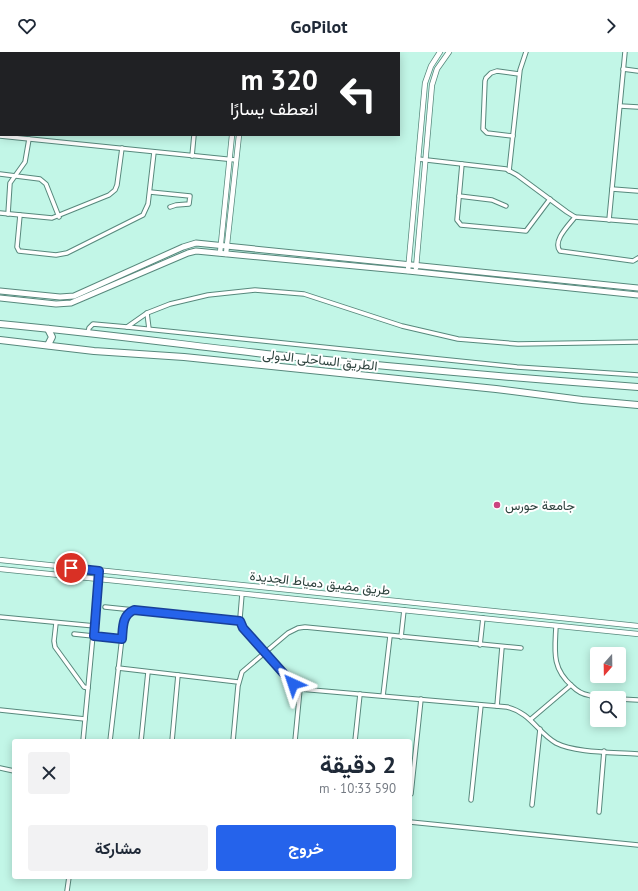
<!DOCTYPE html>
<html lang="ar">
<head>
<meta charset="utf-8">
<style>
  :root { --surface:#fff; --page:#f2f2f3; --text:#1f2937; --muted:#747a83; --accent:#2563eb }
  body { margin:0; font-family:"PT Sans",Vazirmatn,sans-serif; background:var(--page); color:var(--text); direction:rtl; height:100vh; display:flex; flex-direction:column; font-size:15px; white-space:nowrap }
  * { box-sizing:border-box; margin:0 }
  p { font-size:13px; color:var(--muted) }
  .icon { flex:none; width:22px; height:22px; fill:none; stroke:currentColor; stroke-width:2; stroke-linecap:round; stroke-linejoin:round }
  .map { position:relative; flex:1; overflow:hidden; direction:ltr }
  .panel { position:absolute; left:12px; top:687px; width:400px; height:140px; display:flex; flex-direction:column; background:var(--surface); border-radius:4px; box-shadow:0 2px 10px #0003; direction:rtl }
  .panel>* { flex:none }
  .top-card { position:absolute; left:0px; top:0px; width:400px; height:84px; box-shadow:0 2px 10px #0003; direction:rtl; background:#202124; color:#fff; overflow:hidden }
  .needle { width:26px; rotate:200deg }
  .tools { position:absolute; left:590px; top:595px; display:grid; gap:8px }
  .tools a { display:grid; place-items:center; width:36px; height:36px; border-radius:4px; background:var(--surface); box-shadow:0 2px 10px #0003; font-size:20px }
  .pin { position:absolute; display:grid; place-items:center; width:34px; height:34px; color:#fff; margin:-17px; border:2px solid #fff; border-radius:50%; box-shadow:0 1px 4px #0007 }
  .me { position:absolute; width:44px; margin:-22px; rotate:318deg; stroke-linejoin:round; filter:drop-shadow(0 0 3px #0008) }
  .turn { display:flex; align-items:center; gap:14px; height:84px; padding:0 16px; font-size:18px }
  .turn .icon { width:52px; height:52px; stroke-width:2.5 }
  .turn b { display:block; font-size:28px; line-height:34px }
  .round { display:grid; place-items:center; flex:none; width:42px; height:42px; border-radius:4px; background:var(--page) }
  .headline { display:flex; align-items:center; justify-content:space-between; height:68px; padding:0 16px }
  h1 { font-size:24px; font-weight:700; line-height:30px }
  .button { display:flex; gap:8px; margin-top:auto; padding:8px 16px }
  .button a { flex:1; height:46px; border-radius:4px; background:var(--accent); color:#fff; font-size:16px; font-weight:700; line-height:46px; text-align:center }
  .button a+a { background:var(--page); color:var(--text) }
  header { display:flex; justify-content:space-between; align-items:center; height:52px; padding:0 16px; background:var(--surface); font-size:18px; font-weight:700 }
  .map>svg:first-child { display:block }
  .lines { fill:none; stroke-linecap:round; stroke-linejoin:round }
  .minor-casing { stroke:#57887c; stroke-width:5.5 }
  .tertiary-casing { stroke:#57887c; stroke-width:6 }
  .secondary-casing { stroke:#57887c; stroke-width:7 }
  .trunk-casing { stroke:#57887c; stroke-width:8 }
  .minor { stroke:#fff; stroke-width:3.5 }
  .tertiary { stroke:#fff; stroke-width:4.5 }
  .secondary { stroke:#fff; stroke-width:5 }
  .trunk { stroke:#fff; stroke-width:6 }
  .route-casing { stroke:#184099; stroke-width:10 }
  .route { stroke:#2563eb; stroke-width:7 }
  .poi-dot { fill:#cb4380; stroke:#fff; stroke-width:1.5 }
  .labels { text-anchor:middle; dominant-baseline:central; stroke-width:4; stroke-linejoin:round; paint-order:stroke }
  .street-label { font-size:13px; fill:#2c413c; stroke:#fff }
  .poi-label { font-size:13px; fill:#2c413c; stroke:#fff; text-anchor:start }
</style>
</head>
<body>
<header><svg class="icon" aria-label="forward" viewBox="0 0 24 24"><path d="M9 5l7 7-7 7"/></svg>GoPilot<svg class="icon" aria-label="heart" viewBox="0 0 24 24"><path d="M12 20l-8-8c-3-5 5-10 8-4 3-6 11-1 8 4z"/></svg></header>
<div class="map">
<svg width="638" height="839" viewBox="0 0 638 839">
  <rect width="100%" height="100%" fill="#c2f6e7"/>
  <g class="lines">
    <defs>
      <g id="minor">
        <path d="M623 17 638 19"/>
        <path d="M0 49H1"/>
        <path d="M620 54 638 55"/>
        <path d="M0 84 236 108"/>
        <path d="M513 84 487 81 483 77 485 29 486 26 491 21 497 19 519 22"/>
        <path d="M192 104 194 83"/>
        <path d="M418 107 506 117 517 123 567 160 575 165 638 170"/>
        <path d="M462 112 457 168 461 173 526 179 550 147"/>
        <path d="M509 119 520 18 526 0"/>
        <path d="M0 122 40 127 46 132 59 165"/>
        <path d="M612 137 638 139"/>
        <path d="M150 140 190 144 189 152 176 153 170 155"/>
        <path d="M459 144 492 148 506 154"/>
        <path d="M0 161 52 166 109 143 115 138 117 133 122 96"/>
        <path d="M8 162 10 131 25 110 29 87"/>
        <path d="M20 163 17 195 19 199 56 203 67 201 143 163 148 152 154 100"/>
        <path d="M575 165C569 173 552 189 560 199L633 209 638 206"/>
        <path d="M609 168 625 0"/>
        <path d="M147 261 149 277"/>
        <path d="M127 275 147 261 170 252 208 243 255 238 304 242 402 274 458 287 518 292 638 290"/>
        <path d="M88 281 89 276 93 272 127 275 517 315 638 323"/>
        <path d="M242 542 240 566 242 574 293 632 300 637 507 655C531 661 537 680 556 691 575 701 615 700 638 702"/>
        <path d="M105 555 240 569"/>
        <path d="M0 565 95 574"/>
        <path d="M56 571 54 589 55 595 84 635 88 636"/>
        <path d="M556 574C555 598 551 616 572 634 576 638 582 642 588 643 596 646 605 645 613 646"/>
        <path d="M74 582 122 587"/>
        <path d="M401 585 404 558"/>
        <path d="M480 593 483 566"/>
        <path d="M118 616 238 630"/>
        <path d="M383 644 390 584"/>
        <path d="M619 647 638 648"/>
        <path d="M497 654 502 595"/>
        <path d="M0 658 85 667"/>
        <path d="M531 667 571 633"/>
        <path d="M83 689 99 519"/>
        <path d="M110 689 124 568 127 562 134 558"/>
        <path d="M141 689 148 620"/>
        <path d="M172 689 178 623"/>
        <path d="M233 689 238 634 242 620 288 581 298 576 305 575 521 596"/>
        <path d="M295 689 300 637"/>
        <path d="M355 689 360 642"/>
        <path d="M0 716 14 719"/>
        <path d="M411 742 421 647"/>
        <path d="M471 748 481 653"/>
        <path d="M532 753 540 677"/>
        <path d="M599 760 604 699"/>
        <path d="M410 770 638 793"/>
        <path d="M67 839 69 825"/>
      </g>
      <g id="tertiary">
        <path d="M60 1V0"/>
        <path d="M67 1 68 0"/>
        <path d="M240 1 241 0"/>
        <path d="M247 1V0"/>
        <path d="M0 2H1"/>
        <path d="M0 8H1"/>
        <path d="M220 201 232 83"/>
        <path d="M226 202 239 83"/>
        <path d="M416 216 432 33 437 17 449 0"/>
        <path d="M408 219 425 31 431 14 440 0"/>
        <path d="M0 508 638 574"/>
        <path d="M0 517 638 582"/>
      </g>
      <g id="secondary">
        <path d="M0 239 60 245 74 244 183 195 196 191 638 236"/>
        <path d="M0 246 56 252 71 251 188 201 196 199 408 219 638 243"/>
      </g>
      <g id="trunk">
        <path d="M0 272C89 280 177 292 266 302 390 315 514 326 638 335"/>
        <path d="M0 288 94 299 184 305 496 337 582 348 638 353"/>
        <path d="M48 293 52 285 48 277"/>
      </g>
    </defs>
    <use href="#minor" class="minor-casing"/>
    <use href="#tertiary" class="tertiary-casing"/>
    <use href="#secondary" class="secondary-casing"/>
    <use href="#trunk" class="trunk-casing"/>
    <use href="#minor" class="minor"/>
    <use href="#tertiary" class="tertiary"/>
    <use href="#secondary" class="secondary"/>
    <use href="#trunk" class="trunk"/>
  </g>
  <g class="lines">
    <defs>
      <path id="route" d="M71 516 99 519 94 584 122 587C123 575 122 563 134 558L240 569 243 576 293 632"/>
    </defs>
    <use href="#route" class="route-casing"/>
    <use href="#route" class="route"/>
  </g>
  <circle class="poi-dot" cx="497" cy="453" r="4"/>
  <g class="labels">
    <g class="street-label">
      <text transform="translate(320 308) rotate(6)">الطريق الساحلى الدولى</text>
      <text transform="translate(320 531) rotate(6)">طريق مضيق دمياط الجديدة</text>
    </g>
    <g class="poi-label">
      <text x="505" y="453">جامعة حورس</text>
    </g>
  </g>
</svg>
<div class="tools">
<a><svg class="needle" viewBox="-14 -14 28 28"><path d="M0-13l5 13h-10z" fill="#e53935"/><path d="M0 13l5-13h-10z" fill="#747a83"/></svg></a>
<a><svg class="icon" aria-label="search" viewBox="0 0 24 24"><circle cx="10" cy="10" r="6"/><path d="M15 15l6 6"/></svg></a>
</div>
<div class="pin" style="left:71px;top:516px;background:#d93025"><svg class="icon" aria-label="arrive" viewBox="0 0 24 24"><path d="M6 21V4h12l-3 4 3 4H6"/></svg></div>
<svg class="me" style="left:293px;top:632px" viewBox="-20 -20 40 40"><path d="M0-17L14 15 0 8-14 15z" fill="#2563eb" stroke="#fff" stroke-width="4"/></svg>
<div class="top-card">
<div class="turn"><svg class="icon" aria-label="left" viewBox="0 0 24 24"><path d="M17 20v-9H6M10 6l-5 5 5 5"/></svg><div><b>320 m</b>انعطف يسارًا</div></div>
</div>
<section class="panel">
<div class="headline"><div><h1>2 دقيقة</h1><p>590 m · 10:33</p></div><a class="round"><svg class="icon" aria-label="close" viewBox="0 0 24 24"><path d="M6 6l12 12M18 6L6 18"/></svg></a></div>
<div class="button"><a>خروج</a><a>مشاركة</a></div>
</section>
</div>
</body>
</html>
